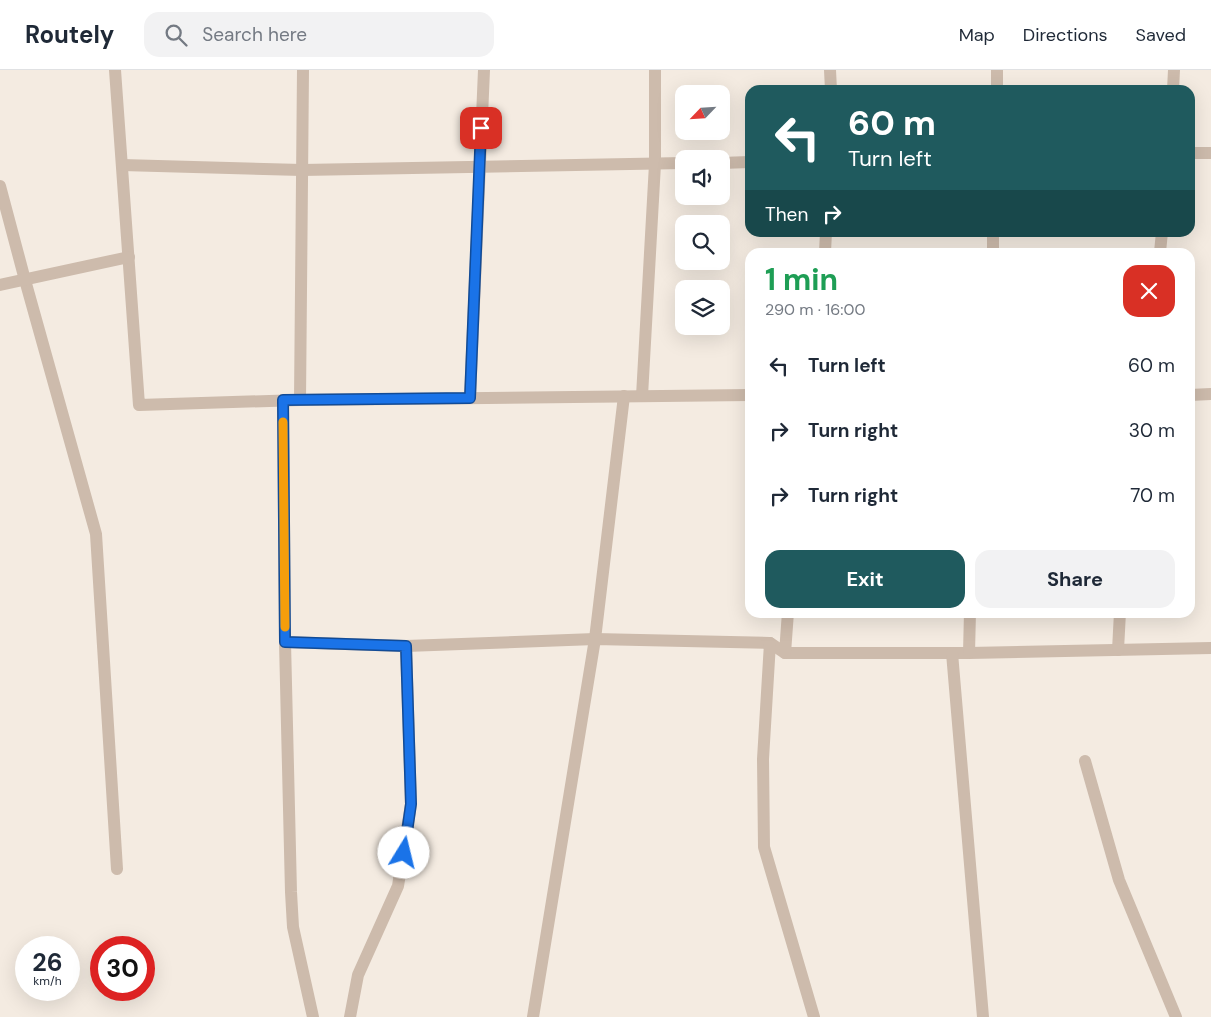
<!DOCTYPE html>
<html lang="en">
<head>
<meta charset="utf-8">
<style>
  :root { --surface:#fff; --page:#f2f2f3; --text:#1f2937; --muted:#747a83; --line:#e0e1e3; --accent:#1f5a5e }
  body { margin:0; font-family:"DM Sans",sans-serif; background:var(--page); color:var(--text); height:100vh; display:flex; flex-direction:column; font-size:19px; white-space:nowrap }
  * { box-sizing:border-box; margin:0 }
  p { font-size:16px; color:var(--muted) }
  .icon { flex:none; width:28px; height:28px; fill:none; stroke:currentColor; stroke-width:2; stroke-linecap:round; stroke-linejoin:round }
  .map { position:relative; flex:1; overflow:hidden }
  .details { position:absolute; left:745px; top:178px; width:450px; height:370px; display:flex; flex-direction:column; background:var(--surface); border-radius:15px; box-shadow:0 5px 20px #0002 }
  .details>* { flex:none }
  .guide { position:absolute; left:745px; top:15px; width:450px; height:152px; border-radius:15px; box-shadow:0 5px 20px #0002; background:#1f5a5e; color:#fff; overflow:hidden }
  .needle { width:32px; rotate:245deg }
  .buttons { position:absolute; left:675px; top:15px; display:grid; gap:10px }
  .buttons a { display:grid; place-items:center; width:55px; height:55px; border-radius:10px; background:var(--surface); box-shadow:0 5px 20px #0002; font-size:25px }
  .speed { position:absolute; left:15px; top:866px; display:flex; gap:10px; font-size:25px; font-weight:700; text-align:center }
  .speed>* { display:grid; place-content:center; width:65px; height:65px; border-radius:50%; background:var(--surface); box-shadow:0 5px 20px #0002; line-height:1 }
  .speed small { font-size:12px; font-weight:400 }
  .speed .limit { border:8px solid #d22; background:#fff; color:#111 }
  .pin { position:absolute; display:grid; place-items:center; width:42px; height:42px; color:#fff; margin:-21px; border-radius:10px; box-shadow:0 2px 8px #0006 }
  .me { position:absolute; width:55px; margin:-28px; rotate:9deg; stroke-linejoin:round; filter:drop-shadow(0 0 4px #0008) }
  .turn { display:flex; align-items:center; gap:18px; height:105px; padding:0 20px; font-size:22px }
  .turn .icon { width:65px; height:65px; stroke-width:2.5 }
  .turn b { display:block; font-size:35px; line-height:42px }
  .then { display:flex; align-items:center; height:48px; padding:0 20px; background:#0003; gap:10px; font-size:19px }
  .round { display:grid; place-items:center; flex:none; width:52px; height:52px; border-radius:15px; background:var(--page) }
  .headline { display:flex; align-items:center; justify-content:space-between; height:85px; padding:0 20px }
  h1 { font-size:30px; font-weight:700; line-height:38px; color:#1e9e55 }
  .action { display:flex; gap:10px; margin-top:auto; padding:10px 20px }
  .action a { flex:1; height:58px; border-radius:15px; background:var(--accent); color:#fff; font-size:20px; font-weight:700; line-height:58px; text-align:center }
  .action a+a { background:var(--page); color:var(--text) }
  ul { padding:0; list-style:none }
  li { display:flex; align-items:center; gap:15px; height:65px; padding:0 20px }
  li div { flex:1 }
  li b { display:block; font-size:19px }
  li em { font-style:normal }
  header { display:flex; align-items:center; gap:30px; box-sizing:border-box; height:70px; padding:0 25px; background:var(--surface); border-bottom:1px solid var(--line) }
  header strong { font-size:24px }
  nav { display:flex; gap:28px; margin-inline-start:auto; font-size:18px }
  .search { width:350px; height:45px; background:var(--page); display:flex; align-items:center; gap:12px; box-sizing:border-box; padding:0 18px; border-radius:15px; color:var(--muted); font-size:19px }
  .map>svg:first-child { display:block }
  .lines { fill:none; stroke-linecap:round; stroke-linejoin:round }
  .minor { stroke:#cdbbac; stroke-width:12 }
  .route-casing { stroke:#114b97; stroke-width:12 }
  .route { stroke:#1a73e8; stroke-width:9 }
  .slow { stroke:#f59e0b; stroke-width:9 }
</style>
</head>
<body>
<header>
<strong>Routely</strong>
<div class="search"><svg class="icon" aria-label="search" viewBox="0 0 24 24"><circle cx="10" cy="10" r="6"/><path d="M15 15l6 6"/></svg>Search here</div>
<nav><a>Map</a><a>Directions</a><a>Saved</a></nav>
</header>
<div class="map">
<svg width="1211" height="947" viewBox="0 0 1211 947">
  <rect width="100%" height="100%" fill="#f4ebe1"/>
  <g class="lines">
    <g class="minor">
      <path d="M115 0 139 335 300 330 750 325"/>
      <path d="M830 0 831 20"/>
      <path d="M997 20V0"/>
      <path d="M1173 20 1174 0"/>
      <path d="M1190 83H1211"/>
      <path d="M721 93 750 92"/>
      <path d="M122 95 302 100 684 93"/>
      <path d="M0 116 25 210 96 464 117 799"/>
      <path d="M825 182 826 162"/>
      <path d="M993 182V162"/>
      <path d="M1160 182 1162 162"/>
      <path d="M0 215 129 187"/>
      <path d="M1190 325 1211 324"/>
      <path d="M642 326 655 94V0"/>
      <path d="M470 328 484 0"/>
      <path d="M283 330 285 572 291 822 293 857 313 947"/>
      <path d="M300 330 303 0"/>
      <path d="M285 572 406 576 595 569 770 573 785 583H969L1211 578"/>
      <path d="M770 573 763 689 764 777 814 947"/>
      <path d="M1118 580 1120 542"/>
      <path d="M785 583 788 542"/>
      <path d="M952 583 983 947"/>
      <path d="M969 583 970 542"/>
      <path d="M1085 691 1119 810 1176 947"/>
      <path d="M350 947 358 905 398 816 411 734 406 576"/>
      <path d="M533 947 595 569 624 326"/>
    </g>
  </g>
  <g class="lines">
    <defs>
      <path id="route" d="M404 783 411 734 406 576 285 572 283 330 470 328 481 58"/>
    </defs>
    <use href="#route" class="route-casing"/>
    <use href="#route" class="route"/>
    <path class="slow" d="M283 352 285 557"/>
  </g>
</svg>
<div class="buttons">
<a><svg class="needle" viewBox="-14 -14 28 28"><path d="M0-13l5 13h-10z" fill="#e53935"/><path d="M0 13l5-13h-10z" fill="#747a83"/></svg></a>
<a><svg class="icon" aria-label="sound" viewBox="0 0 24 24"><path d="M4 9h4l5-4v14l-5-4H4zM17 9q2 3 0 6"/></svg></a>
<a><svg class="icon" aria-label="search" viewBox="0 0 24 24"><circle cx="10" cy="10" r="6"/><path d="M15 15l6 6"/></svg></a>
<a><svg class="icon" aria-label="layers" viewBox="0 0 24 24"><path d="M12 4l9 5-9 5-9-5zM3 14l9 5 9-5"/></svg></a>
</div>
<div class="speed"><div>26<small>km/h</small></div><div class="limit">30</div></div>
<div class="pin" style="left:481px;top:58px;background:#d93025"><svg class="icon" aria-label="arrive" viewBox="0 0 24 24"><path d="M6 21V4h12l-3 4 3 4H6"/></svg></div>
<svg class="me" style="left:404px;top:783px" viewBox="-20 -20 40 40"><circle r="19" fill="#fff"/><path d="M0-13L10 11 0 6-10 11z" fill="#1a73e8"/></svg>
<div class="guide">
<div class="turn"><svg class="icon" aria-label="left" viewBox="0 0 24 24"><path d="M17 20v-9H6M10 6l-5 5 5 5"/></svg><div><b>60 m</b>Turn left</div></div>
<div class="then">Then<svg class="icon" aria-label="right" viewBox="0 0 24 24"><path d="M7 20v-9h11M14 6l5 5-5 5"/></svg></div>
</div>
<section class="details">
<div class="headline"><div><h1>1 min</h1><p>290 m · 16:00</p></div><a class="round" style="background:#d93025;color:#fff"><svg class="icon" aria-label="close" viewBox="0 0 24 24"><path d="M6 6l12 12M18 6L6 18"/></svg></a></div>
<ul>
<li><svg class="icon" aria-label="left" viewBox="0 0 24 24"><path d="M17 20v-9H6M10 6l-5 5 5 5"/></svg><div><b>Turn left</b></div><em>60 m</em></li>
<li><svg class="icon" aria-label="right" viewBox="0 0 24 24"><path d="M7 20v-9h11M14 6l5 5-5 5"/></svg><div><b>Turn right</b></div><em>30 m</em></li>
<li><svg class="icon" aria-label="right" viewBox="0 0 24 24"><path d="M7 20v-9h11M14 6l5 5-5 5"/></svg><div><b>Turn right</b></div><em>70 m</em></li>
</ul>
<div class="action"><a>Exit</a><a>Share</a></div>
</section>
</div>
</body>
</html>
